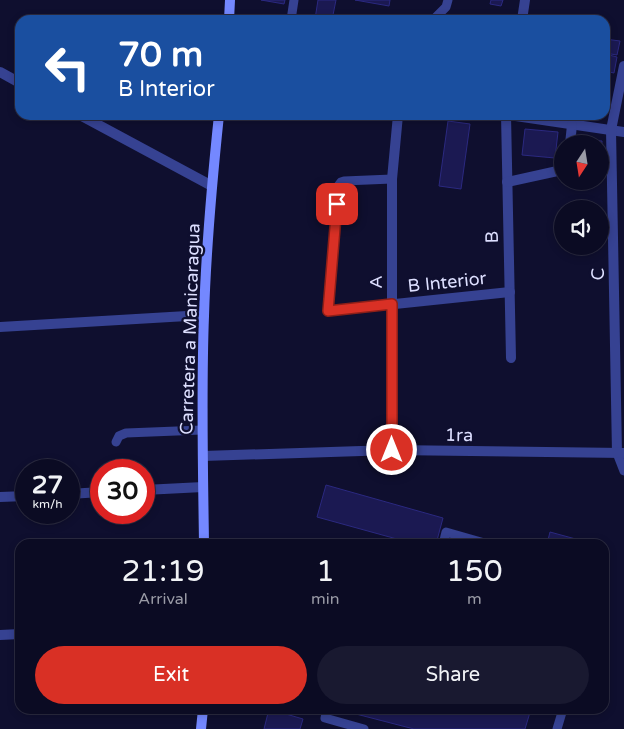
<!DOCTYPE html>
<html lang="en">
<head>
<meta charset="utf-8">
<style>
  :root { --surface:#0b0b23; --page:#191930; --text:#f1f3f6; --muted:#9a9ba6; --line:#2b2b41; --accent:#d93025 }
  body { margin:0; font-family:"Varela Round",sans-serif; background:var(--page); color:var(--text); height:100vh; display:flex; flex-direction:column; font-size:19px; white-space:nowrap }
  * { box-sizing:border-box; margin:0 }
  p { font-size:16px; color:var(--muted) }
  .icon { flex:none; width:28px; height:28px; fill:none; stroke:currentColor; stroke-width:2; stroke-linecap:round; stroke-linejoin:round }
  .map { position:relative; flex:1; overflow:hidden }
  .drawer { position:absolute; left:15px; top:539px; width:594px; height:175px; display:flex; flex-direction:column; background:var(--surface); border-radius:15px; box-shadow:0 2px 8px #0003,0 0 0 1px var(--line) }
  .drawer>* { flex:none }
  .top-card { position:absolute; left:15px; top:15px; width:595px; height:105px; border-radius:15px; box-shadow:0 2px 8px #0003,0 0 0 1px var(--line); background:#1a4fa0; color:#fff; overflow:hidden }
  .needle { width:32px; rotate:192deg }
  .controls { position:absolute; left:554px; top:135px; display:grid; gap:10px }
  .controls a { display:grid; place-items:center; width:55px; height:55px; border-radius:50%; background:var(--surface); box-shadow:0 2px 8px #0003,0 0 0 1px var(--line); font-size:25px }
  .speed { position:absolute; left:15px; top:459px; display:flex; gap:10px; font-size:25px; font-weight:700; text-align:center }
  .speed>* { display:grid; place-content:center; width:65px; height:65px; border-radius:50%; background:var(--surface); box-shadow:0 2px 8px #0003,0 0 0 1px var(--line); line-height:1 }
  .speed small { font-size:12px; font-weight:400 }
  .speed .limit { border:8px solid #d22; background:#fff; color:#111 }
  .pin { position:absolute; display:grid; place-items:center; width:42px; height:42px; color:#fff; margin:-21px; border-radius:10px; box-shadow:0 2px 8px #0006 }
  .me { position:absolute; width:55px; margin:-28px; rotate:0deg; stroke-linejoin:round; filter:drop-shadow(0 0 4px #0008) }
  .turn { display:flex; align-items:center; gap:18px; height:105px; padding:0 20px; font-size:22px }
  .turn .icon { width:65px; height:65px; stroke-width:2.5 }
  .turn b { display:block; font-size:35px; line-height:42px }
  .eta { display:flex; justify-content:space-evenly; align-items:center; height:85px; text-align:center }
  .eta b { font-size:30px; font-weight:600; line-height:35px }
  .primary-button { display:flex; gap:10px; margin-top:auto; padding:10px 20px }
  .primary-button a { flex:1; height:58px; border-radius:30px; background:var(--accent); color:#fff; font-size:20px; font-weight:600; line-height:58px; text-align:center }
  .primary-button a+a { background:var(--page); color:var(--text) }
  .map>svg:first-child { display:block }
  .building { fill:#1b1952; stroke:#2b2980 }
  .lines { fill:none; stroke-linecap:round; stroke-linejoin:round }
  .service { stroke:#364292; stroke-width:9 }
  .minor { stroke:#364292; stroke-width:10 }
  .secondary { stroke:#7488ff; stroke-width:10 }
  .route-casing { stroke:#8d1f18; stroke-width:12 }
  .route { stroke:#d93025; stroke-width:9 }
  .labels { text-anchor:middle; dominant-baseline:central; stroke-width:4.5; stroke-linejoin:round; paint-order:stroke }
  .street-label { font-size:18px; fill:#dddfff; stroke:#0f0f2f }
</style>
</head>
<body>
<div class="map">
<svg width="624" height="729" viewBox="0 0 624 729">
  <rect width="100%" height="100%" fill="#0f0f2f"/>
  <g class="building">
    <path d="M261 0H285L284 4Z"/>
    <path d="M318 0H336L332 20 315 19Z"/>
    <path d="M355 0H390L389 6Z"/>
    <path d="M491 0H503L501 6 490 4Z"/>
    <path d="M605 39 620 41 617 55 605 53Z"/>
    <path d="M605 54 617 57 614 73 605 71Z"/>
    <path d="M448 121 470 124 461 189 439 186Z"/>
    <path d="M525 129 558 132 555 158 522 155Z"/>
    <path d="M585 140 602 141 600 178V144H584Z"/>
    <path d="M326 485 443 518 436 544H415L317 517Z"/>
    <path d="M550 532 594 544H547Z"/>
    <path d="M269 709 303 719 300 729H264Z"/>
    <path d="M358 709H531L525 729H414L356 714Z"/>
  </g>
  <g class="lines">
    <g class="service">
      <path d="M291 20 294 0"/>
      <path d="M433 20 446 7 448 0"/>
      <path d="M328 311 338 186 341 182 344 181 392 179"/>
      <path d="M116 442 119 436 126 433 202 430"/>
      <path d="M617 453 624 471"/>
      <path d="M443 544 446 532 488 544"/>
      <path d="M327 709 325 718 364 729"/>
      <path d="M557 729 563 709"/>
    </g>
    <g class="minor">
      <path d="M522 20 525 0"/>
      <path d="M0 72 20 83"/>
      <path d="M80 115 212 186"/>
      <path d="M506 115 511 358"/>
      <path d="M509 115 624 132"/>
      <path d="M570 144 572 125"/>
      <path d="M507 182 562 170"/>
      <path d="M328 311 510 292"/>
      <path d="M0 327 204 315"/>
      <path d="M392 450V179L398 115"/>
      <path d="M617 453 611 130 624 66"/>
      <path d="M203 456 392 450 624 453"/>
      <path d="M144 490 203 487"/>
      <path d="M69 494 101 492"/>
      <path d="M0 497 26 496"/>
      <path d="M0 635 20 634"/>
    </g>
    <g class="secondary">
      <path d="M229 20 230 0"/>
      <path d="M204 544C203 468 201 392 204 316 206 249 212 182 219 115"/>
      <path d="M201 729 203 709"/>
    </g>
  </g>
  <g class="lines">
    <defs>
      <path id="route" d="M337 204 328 311 392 304V450"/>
    </defs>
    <use href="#route" class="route-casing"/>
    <use href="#route" class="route"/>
  </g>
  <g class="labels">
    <g class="street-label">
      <text transform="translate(492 237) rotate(-91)">B</text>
      <text transform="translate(598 274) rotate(-91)">C</text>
      <text transform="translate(376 282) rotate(-90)">A</text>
      <text transform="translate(447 282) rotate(-6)">B Interior</text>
      <text transform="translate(190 329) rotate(-88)">Carretera a Manicaragua</text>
      <text transform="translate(459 435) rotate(1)">1ra</text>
    </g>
  </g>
</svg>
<div class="controls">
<a><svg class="needle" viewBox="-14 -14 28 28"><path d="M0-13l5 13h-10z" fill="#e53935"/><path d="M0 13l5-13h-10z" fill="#9a9ba6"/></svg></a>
<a><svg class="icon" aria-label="sound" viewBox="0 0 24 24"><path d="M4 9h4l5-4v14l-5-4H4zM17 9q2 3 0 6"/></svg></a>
</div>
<div class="speed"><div>27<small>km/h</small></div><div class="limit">30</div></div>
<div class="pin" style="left:337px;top:204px;background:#d93025"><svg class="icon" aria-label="arrive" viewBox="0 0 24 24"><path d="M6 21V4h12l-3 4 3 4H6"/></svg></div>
<svg class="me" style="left:392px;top:450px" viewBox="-20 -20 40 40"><circle r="17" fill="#d93025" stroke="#fff" stroke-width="3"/><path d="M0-11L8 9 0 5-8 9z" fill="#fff"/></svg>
<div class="top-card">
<div class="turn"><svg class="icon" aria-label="left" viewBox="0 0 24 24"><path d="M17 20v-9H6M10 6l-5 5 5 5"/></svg><div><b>70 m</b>B Interior</div></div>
</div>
<section class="drawer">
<div class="eta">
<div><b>21:19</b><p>Arrival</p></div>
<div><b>1</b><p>min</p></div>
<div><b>150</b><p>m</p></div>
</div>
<div class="primary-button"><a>Exit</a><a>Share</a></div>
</section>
</div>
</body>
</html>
